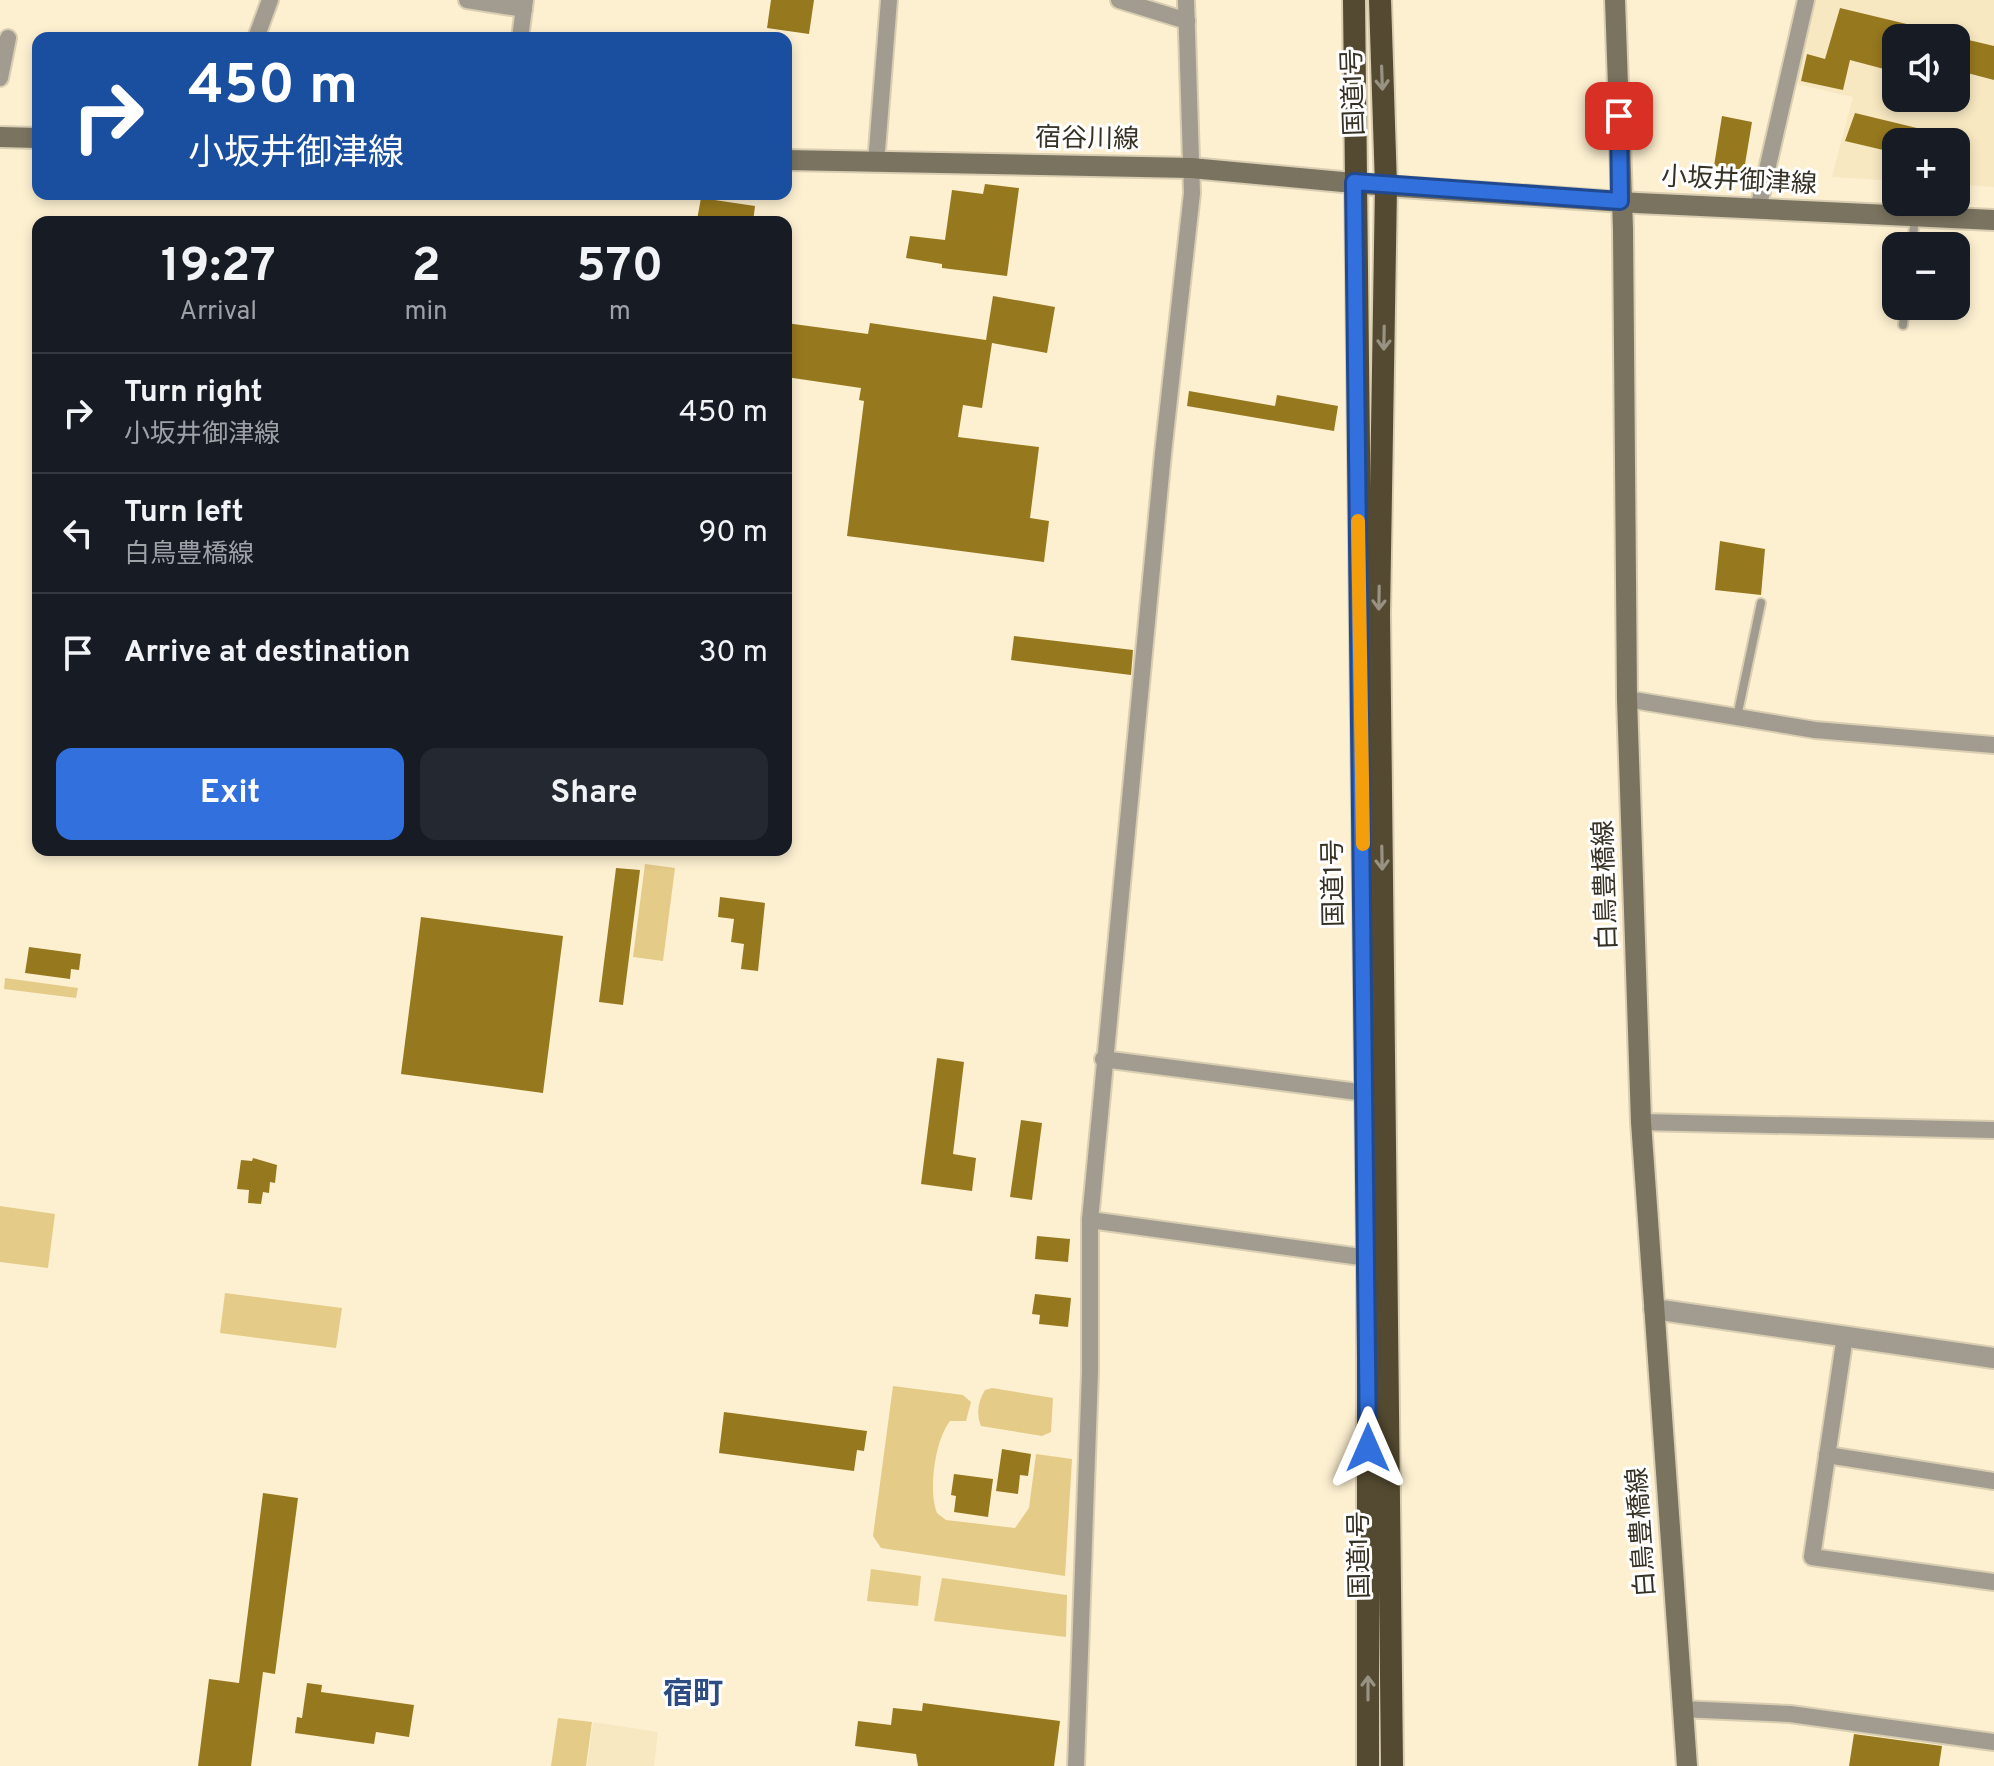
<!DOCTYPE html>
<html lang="en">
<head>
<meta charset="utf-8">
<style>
  :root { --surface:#171b24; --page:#242831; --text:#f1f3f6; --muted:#9ea1a6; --line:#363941; --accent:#3170dd }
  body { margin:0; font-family:Overpass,"Noto Sans JP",sans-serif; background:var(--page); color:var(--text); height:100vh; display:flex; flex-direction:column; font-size:30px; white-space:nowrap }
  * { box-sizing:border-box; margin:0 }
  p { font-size:26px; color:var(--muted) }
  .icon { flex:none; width:44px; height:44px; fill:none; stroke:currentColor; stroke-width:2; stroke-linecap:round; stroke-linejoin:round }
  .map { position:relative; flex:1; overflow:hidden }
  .drawer { position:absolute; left:32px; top:216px; width:760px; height:640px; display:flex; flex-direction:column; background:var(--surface); border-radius:16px; box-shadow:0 4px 12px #0003 }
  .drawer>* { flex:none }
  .guide { position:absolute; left:32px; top:32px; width:760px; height:168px; border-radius:16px; box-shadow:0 4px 12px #0003; background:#1a4fa0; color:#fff; overflow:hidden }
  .controls { position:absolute; left:1882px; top:24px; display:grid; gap:16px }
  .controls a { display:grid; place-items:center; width:88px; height:88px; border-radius:16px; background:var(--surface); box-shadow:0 4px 12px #0003; font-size:40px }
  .pin { position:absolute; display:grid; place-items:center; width:68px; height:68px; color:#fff; margin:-34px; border-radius:16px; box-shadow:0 4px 12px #0006 }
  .me { position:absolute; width:88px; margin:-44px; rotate:0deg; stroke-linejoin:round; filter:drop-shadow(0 0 6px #0008) }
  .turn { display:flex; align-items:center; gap:28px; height:168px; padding:0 24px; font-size:36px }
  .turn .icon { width:104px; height:104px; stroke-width:2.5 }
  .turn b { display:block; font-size:56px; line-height:68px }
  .eta { display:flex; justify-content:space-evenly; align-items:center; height:136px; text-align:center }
  .eta b { font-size:48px; font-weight:700; line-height:56px }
  .primary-button { display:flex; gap:16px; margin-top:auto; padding:16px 24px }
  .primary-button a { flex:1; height:92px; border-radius:16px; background:var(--accent); color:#fff; font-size:32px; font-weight:700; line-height:92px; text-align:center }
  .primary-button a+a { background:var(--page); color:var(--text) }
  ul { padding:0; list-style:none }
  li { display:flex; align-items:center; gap:24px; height:120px; padding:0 24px; border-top:2px solid var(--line) }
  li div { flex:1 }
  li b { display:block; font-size:30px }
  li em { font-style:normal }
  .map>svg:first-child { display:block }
  .built { fill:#f7e8c1; fill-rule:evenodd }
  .green { fill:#e5cb88 }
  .building { fill:#96781e }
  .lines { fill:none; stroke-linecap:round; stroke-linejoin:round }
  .service-casing { stroke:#d9ceb2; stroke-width:12 }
  .minor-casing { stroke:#d9ceb2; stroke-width:20 }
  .tertiary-casing { stroke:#d9ceb2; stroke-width:24 }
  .secondary-casing { stroke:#d9ceb2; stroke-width:24 }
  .trunk-casing { stroke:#d9ceb2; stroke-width:26 }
  .service { stroke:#a19c8f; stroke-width:8 }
  .minor { stroke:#a19c8f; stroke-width:16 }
  .tertiary { stroke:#a19c8f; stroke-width:20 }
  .secondary { stroke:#7a7360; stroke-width:20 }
  .trunk { stroke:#544a31; stroke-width:22 }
  .oneway { stroke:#989283 }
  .route-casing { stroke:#204990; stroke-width:20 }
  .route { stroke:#3170dd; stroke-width:14 }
  .slow { stroke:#f59e0b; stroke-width:14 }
  .labels { text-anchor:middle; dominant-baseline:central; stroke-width:6; stroke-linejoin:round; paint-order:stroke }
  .street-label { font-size:26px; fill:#353124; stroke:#fff }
  .quarter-label { font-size:30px; font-weight:bold; fill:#2c4c83; stroke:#fff }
</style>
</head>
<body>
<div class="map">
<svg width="1994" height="1766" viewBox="0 0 1994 1766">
  <rect width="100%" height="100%" fill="#fdf0d1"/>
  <g class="built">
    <path d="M1815 0H1994V187L1956 184V142H1896V181L1832 177 1853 97 1796 84ZM1896 38H1956V98H1896Z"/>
    <path d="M593 1722 658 1732 654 1766H587Z"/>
  </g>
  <g class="green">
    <path d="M645 864 675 868 663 961 633 957Z"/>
    <path d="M5 978 78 988 76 998 4 989Z"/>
    <path d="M0 1206 55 1214 48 1268 0 1262Z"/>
    <path d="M225 1293 342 1308 336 1348 220 1333Z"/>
    <path d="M893 1386 963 1395 971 1402 966 1421H950C935 1440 928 1491 937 1513L946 1520 1015 1528 1029 1508 1036 1454 1072 1459 1065 1576 881 1548 873 1536Z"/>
    <path d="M992 1388 1053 1398 1051 1432 1042 1436 981 1426C976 1414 978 1401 985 1390Z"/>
    <path d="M871 1569 921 1576 918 1606 867 1601Z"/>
    <path d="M942 1578 1067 1595 1066 1637 934 1621Z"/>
    <path d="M558 1718 592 1722 586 1766H551Z"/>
  </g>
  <g class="building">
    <path d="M771 0H814L809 34 767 28Z"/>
    <path d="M1840 8 1940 32 1939 38H1896V55L1888 53 1884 69 1850 60 1843 90 1801 81 1807 54 1825 59Z"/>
    <path d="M1956 37 1994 46V80L1956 70Z"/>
    <path d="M1855 113 1950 136V142H1896V153L1845 141Z"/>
    <path d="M1722 116 1752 122 1744 170 1714 166Z"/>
    <path d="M985 184 1019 188 1007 276 942 268V264L906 258 910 236 945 240 952 190 983 194Z"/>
    <path d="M701 198 755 206 753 222 697 220Z"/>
    <path d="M993 296 1055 307 1047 353 992 343 982 408 963 405 958 437 1039 447 1030 518 1049 521 1044 562 847 536 864 401 859 400 861 388 786 377V323L868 334 870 323 986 340Z"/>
    <path d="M1189 391 1275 406 1277 395 1338 406 1334 431 1187 406Z"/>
    <path d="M1720 541 1765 549 1761 595 1715 590Z"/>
    <path d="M1014 636 1133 650 1131 675 1011 660Z"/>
    <path d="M616 868 640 870 623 1005 599 1002Z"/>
    <path d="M720 897 765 903 758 971 741 969 744 944 731 942 734 919 718 917Z"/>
    <path d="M421 917 563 936 543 1093 401 1074Z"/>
    <path d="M29 947 81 954 79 970 71 969 70 979 25 973Z"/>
    <path d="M937 1058 964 1062 953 1154 976 1158 972 1191 921 1184Z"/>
    <path d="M1021 1120 1042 1123 1032 1200 1010 1197Z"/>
    <path d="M253 1158 277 1165 275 1183 270 1182 269 1193 263 1192 261 1204 248 1203 249 1190 237 1189 241 1160 252 1161Z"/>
    <path d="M1037 1236 1070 1239 1068 1262 1035 1259Z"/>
    <path d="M1035 1294 1071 1298 1068 1327 1039 1324 1040 1315 1032 1314Z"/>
    <path d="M724 1412 867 1431 864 1451 857 1450 854 1471 719 1453Z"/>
    <path d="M1002 1449 1031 1454 1028 1476 1020 1475 1018 1494 996 1491Z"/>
    <path d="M954 1474 993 1479 988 1517 954 1512 956 1496 951 1495Z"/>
    <path d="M263 1493 298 1498 275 1674 263 1672 251 1766H198L209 1679 239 1683Z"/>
    <path d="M307 1683 322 1685 321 1692 414 1705 409 1737 376 1732 374 1744 295 1733 297 1717 302 1718Z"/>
    <path d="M923 1703 1060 1721 1054 1766H918L916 1754 855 1746 858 1721 891 1725 893 1708 922 1711Z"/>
    <path d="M1854 1734 1942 1746 1939 1766H1849Z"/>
  </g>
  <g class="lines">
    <defs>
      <g id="service">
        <path d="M1912 246 1915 217"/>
        <path d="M1903 325 1905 306"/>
        <path d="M1737 717 1761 603"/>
      </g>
      <g id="minor">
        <path d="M467 0 524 9"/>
        <path d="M1119 0 1187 21"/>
        <path d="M256 38 270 0"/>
        <path d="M520 38 525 0"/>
        <path d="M0 78 8 38"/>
        <path d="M876 163 889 0"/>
        <path d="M1758 209 1806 0"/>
        <path d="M1627 699 1815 730 1994 745"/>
        <path d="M1103 1059 1366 1093"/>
        <path d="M1641 1122 1994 1130"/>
        <path d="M1090 1220 1368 1258"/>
        <path d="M1845 1336 1812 1557 1994 1582"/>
        <path d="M1827 1455 1994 1481"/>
        <path d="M1682 1709 1790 1714 1994 1742"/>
        <path d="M1076 1766 1090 1372V1220L1163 453 1192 193 1186 0"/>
      </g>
      <path id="tertiary" d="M1654 1309 1994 1358"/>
      <g id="secondary">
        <path d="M1615 0 1623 229 1627 699 1641 1122 1687 1766"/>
        <path d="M0 137 38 138"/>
        <path d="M786 160 1191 168 1386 186 1637 203 1994 220"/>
      </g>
      <g id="trunk">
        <path d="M1354 0 1368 1258V1766"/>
        <path d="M1380 0 1386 186 1379 614 1392 1766"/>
      </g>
    </defs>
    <use href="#service" class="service-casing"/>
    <use href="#minor" class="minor-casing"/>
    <use href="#tertiary" class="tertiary-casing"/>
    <use href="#secondary" class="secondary-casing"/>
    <use href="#trunk" class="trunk-casing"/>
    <use href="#service" class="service"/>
    <use href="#minor" class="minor"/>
    <use href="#tertiary" class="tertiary"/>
    <use href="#secondary" class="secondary"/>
    <use href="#trunk" class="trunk"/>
  </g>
  <defs><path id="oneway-shaft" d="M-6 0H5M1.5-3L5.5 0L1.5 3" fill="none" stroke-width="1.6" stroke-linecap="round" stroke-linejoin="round" transform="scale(2)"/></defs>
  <g class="oneway">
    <use href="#oneway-shaft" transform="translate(1382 78) rotate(88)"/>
    <use href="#oneway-shaft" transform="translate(1384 338) rotate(91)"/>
    <use href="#oneway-shaft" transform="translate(1379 598) rotate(91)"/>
    <use href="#oneway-shaft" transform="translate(1382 858) rotate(89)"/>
    <use href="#oneway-shaft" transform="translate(1368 1688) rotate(-90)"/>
  </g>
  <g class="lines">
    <defs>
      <path id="route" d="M1368 1448 1354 182 1620 201 1619 116"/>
    </defs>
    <use href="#route" class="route-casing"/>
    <use href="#route" class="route"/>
    <path class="slow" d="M1358 521 1363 844"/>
  </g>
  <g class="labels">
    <g class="street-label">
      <text transform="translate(1355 92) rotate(-92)">国道1号</text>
      <text transform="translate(1087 140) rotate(1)">宿谷川線</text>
      <text transform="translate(1739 182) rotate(3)">小坂井御津線</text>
      <text transform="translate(1335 883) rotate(-91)">国道1号</text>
      <text transform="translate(1607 885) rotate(-92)">白鳥豊橋線</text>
      <text transform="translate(1643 1532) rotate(-94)">白鳥豊橋線</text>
      <text transform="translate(1361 1555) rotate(-91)">国道1号</text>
    </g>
    <g class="quarter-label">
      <text x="693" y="1695">宿町</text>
    </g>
  </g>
</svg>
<div class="controls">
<a><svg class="icon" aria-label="sound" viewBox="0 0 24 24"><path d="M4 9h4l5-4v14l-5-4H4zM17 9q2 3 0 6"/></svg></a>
<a>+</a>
<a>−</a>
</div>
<div class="pin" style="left:1619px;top:116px;background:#d93025"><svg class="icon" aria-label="arrive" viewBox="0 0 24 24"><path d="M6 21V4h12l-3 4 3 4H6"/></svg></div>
<svg class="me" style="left:1368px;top:1448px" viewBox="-20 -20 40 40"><path d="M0-17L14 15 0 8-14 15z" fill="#3170dd" stroke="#fff" stroke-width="4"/></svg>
<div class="guide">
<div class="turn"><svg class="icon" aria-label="right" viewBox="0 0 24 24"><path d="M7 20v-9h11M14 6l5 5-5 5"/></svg><div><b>450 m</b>小坂井御津線</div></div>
</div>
<section class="drawer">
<div class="eta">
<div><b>19:27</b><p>Arrival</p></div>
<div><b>2</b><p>min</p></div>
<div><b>570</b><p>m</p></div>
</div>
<ul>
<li><svg class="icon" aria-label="right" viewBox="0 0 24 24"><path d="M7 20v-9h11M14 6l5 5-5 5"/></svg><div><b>Turn right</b><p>小坂井御津線</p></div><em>450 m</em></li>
<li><svg class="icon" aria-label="left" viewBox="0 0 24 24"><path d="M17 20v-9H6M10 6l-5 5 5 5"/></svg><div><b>Turn left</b><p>白鳥豊橋線</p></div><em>90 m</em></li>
<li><svg class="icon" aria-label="arrive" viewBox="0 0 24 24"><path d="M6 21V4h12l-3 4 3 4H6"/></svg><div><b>Arrive at destination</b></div><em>30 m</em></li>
</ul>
<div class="primary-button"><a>Exit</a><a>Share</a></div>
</section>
</div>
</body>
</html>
